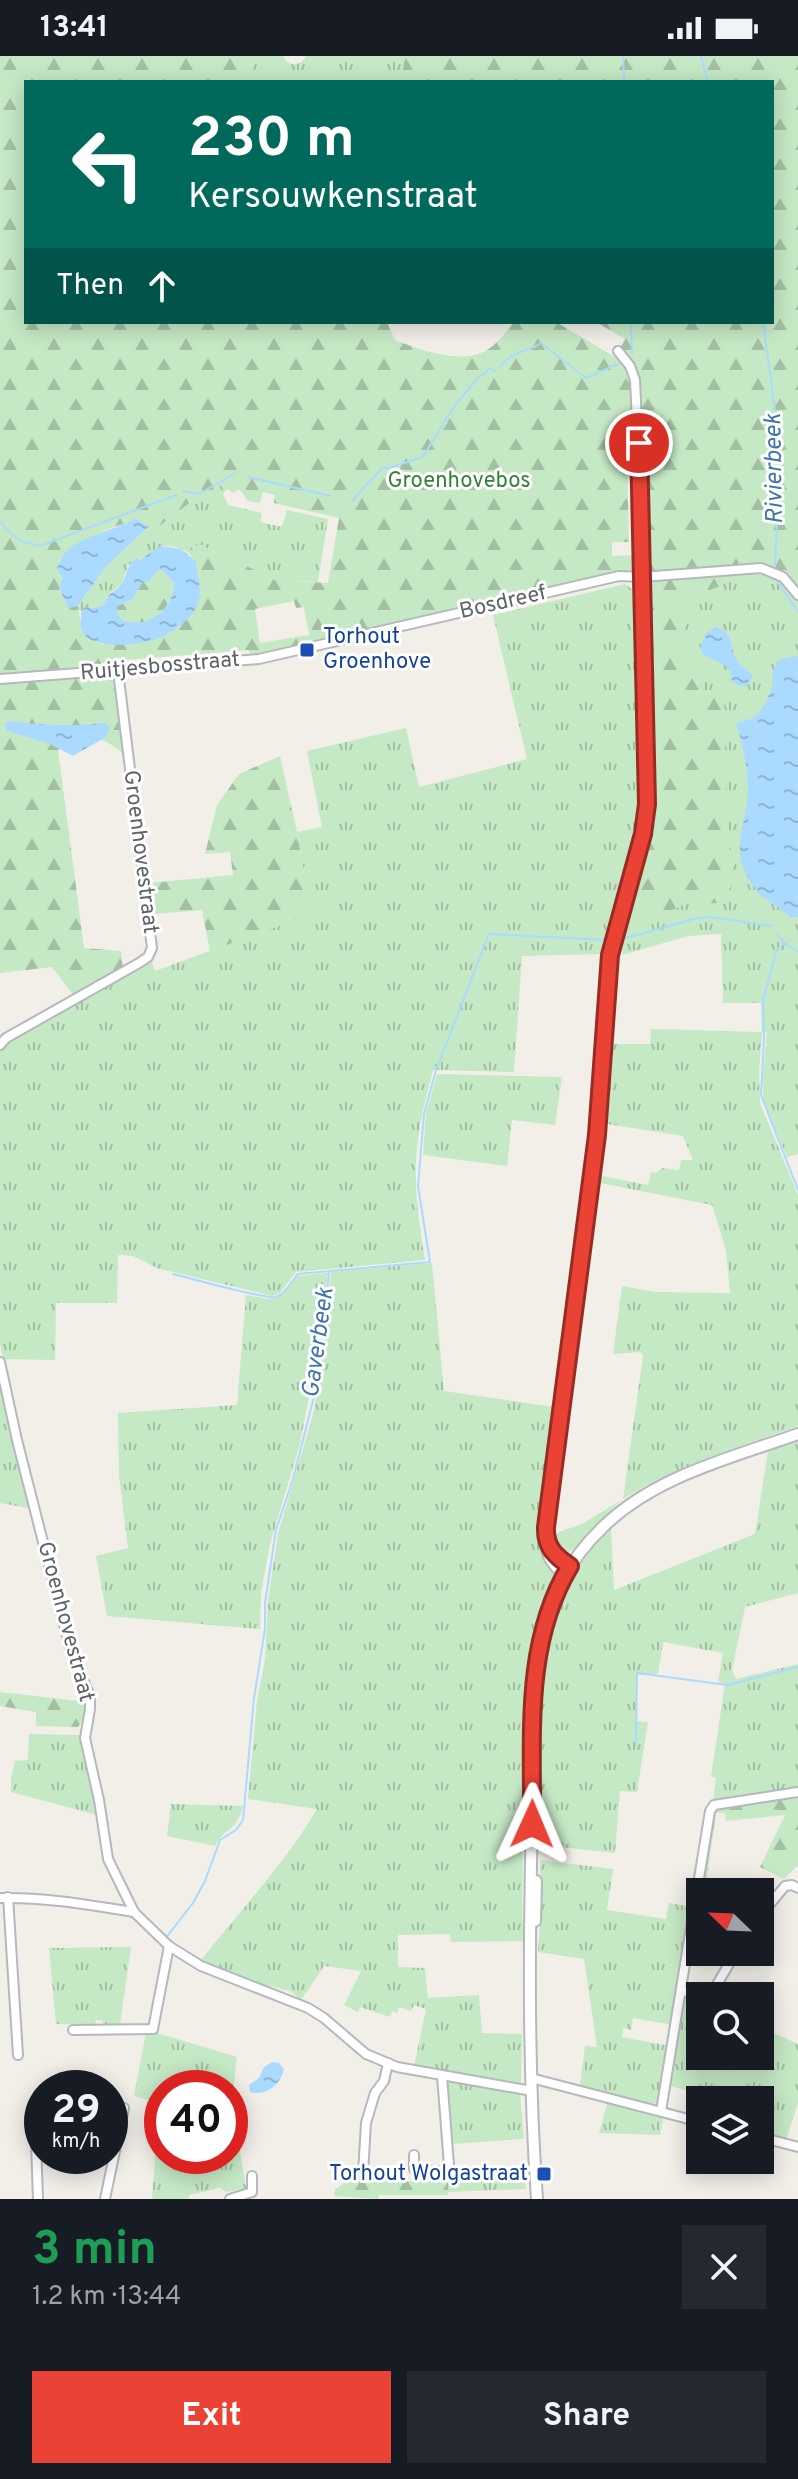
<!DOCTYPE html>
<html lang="en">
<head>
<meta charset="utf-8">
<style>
  :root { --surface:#171b24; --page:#242831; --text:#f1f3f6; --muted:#9ea1a6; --accent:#ea4335 }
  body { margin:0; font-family:Overpass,sans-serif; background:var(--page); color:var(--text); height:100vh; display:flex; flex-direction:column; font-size:30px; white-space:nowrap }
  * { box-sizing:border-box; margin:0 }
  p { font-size:26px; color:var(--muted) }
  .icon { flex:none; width:44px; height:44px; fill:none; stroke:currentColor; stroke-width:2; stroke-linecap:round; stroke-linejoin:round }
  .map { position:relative; height:2143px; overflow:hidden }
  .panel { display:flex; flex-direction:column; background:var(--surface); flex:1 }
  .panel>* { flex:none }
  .hud { position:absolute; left:24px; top:24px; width:750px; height:244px; border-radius:0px; box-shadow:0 4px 20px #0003; background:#00695c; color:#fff; overflow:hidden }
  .needle { width:52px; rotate:293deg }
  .buttons { position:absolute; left:686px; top:1822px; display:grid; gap:16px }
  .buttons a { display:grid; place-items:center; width:88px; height:88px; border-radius:0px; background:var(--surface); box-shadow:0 4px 20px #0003; font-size:40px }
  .speed { position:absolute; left:24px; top:2014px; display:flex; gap:16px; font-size:40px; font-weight:700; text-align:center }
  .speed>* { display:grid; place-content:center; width:104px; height:104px; border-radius:50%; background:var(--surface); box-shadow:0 4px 20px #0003; line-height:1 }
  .speed small { font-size:20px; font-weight:400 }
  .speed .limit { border:12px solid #d22; background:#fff; color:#111 }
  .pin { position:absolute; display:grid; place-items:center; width:68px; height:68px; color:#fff; margin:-34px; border:4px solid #fff; border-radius:50%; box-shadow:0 2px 8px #0007 }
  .me { position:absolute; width:88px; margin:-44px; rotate:1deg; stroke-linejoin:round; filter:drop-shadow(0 0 6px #0008) }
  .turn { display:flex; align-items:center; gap:28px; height:168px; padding:0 32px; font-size:36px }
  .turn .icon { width:104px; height:104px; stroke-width:2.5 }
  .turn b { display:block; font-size:56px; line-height:68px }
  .then { display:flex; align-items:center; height:76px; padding:0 32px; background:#0003; gap:16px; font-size:30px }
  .round { display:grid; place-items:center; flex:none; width:84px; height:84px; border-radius:0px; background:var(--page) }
  .head { display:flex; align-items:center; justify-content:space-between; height:136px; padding:0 32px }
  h1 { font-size:48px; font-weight:700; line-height:60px; color:#1e9e55 }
  .cta { display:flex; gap:16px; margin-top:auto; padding:16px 32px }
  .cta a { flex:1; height:92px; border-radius:0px; background:var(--accent); color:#fff; font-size:32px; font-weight:700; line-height:92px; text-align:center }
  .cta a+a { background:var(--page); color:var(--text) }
  .status { display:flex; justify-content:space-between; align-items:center; height:56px; padding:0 40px; background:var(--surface); direction:ltr }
  .status svg { height:22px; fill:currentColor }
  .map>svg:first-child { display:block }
  .grass { fill:url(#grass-tufts); fill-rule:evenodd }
  .forest { fill:url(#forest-firs); fill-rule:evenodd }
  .water { fill:url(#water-ripples); fill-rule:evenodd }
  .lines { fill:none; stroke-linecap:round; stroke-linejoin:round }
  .stream { stroke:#aadaff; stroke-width:2 }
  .minor-casing { stroke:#b5b8bc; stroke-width:12 }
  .tertiary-casing { stroke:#b5b8bc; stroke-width:14 }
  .minor { stroke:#fff; stroke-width:8 }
  .tertiary { stroke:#fff; stroke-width:10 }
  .route-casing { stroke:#982c22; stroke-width:20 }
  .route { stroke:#ea4335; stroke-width:14 }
  .transit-dot { fill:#1a4fb4; stroke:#fff; stroke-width:3 }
  .labels { text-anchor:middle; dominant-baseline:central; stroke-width:6; stroke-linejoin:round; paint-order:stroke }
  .park-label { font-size:22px; fill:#348238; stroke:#fff }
  .street-label { font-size:22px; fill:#5f6368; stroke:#fff }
  .transit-label { font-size:22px; fill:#164399; stroke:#fff; text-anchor:start }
  .water-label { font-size:24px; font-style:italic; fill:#4174aa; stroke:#fff }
</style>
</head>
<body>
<div class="status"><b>13:41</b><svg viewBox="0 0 49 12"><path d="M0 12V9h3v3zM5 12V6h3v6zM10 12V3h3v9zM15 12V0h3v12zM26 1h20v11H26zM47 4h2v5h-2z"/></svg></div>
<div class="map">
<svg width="798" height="2143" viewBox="0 0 798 2143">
  <defs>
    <pattern id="grass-tufts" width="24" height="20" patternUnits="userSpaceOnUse" patternTransform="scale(2)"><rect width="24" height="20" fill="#c5e8c5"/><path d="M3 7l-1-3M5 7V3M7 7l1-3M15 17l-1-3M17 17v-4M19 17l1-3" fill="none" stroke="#a3c0a4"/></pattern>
    <pattern id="forest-firs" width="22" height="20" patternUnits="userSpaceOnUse" patternTransform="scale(2)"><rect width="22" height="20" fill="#c5e8c5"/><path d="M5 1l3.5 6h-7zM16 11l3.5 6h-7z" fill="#a3c0a4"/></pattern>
    <pattern id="water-ripples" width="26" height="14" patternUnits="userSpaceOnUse" patternTransform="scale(2)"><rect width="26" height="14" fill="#aadaff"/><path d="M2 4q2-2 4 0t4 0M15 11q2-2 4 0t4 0" fill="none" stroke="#8eb4d2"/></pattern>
  </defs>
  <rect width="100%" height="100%" fill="#f1efe8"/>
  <g class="grass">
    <path d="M254 0H283C288 10 295 10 303 5L306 0H405L401 26H250Z"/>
    <path d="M220 429 226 433 223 438 228 449 262 457 260 466 282 471 287 454 328 463 318 526 274 524 241 507 217 502 193 489 189 497C157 480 155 500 129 508L122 527 107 540 104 549 94 552 85 551 81 557 78 551 104 513 149 470 158 471 192 445Z"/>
    <path d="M772 518 798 556V1098L787 1101 763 1043V1016L767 976 762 977 759 1015 760 1047 798 1139V1370C740 1391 679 1408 626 1441 604 1455 583 1491 563 1499L553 1494 551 1479 582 1468 623 1443 643 1300 640 1296 613 1298 622 1230 656 1236 730 1237 726 1194 712 1149 595 1126 596 1119 648 1129 651 1116 656 1117 663 1112 679 1114 681 1104H693L683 1080 601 1067 609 988H650L651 973 762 976 761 947H723L721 878 688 880 622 899 625 865 647 781 652 748 645 524Z"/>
    <path d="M625 528 632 533 634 552 638 747 635 773 604 898 522 900 514 1016 433 1014C424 1049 414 1087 416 1124 416 1151 421 1177 425 1204L296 1216 279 1238 272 1240 157 1212 133 1200 118 1199 117 1247H56L55 1304 3 1303 0 1288V994L17 980 152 906 155 915 311 858 297 776 322 771 307 695 406 672 419 731 527 703 493 559Z"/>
    <path d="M437 1018 562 1021 555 1069 512 1064 507 1110 423 1099 426 1057Z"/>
    <path d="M432 1207 444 1335 554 1351 542 1455 540 1492 555 1520 541 1559H538L527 1624 522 1850 524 1885 451 1886 450 1878 398 1879V1911L425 1912 428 1942 479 1939 482 1977 522 1978 521 2028 414 2011 426 1953 414 1949 411 1955 399 1951 397 1957 392 1955 390 1961 360 1951 358 1956 344 1949 361 1915 324 1910 301 1944 290 1935 255 1926 201 1904C241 1853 284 1809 317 1753L248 1743 257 1645 265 1604 268 1545 278 1478 313 1358 322 1309 331 1216Z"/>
    <path d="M328 1217 313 1323 299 1391 270 1488 261 1537 260 1573 107 1560 96 1500 128 1492 119 1420 118 1357 237 1349 246 1239C279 1245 277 1246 298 1220Z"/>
    <path d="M0 1336 4 1337 14 1389 33 1453 0 1447Z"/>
    <path d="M798 1386V1537L745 1551 732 1614 736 1623 798 1608V1732L713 1744 716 1722 711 1721 725 1628 718 1626 723 1597 663 1586 658 1618 637 1619 636 1665 648 1666 637 1736 620 1735 615 1797 541 1789C538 1671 521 1563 611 1471L614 1534 755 1478 768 1395Z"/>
    <path d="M29 1678 79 1679 82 1682 97 1759 11 1736V1722L15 1705 28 1704Z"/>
    <path d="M171 1748 243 1750C236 1777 225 1770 215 1790L167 1780Z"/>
    <path d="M540 1804 613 1813 607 1854 666 1863 669 1847 692 1851 673 1969 633 1962 631 1974 623 1972 622 1981 670 1990C667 2009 666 2033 654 2049L580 2030 585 1990 597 1991 584 1903 538 1896 541 1855Z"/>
    <path d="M131 1891 120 1969H104L102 1964H96L95 1969 56 1968 49 1892Z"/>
    <path d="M685 1939 700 1940V2000H760V1971L798 1988V2047L786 2084 760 2077V2044H702V2038L669 2030Z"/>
    <path d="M146 1976 157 1977 237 2001 232 2046 246 2132 226 2136 220 2132 189 2139V2143H152L159 2047 134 2040ZM162 2032H230V2100H162Z"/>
    <path d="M449 2024 520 2037 524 2083 452 2088 445 2026Z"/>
    <path d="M608 2045 664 2059 660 2079 599 2077Z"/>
    <path d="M444 2119H525L526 2133 448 2136V2127L443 2126Z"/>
  </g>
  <g class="forest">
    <path d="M0 0H254L250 26H26V266H387L395 284C418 293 457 307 481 297 495 291 505 278 513 266H556L615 301 625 283 596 266H772V26H401L405 0H798V556L772 518 734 524 683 545 686 594 704 636 724 633 726 740 733 816 730 844 724 847 685 848 666 857 625 865 647 781 652 747 645 515 619 517 258 599 250 600 249 594 125 604 126 610 116 611 125 699C98 677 88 676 58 694L84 892 121 895 123 914 74 940 52 911 0 917ZM634 398 637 499 612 500V486H629L627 399ZM220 429 233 437 239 433 248 445 260 447 263 436 275 439 274 447 339 462 328 527 274 524 241 507 217 502 204 489H192L189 497 195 504V554L166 579 104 588 95 586 82 575 78 550 68 551 59 532 63 521 59 504C75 489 91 481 111 472 119 469 127 468 135 462L149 470 158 471 192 445ZM294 545 296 552 304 551 309 579 260 587 255 553Z"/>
    <path d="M159 514 164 516 174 527C174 553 149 573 123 566L117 558V550L133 543 141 528 149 525Z"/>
    <path d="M280 700 297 776 311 858 210 895 202 854 155 858 150 827 233 819 230 796 205 798 217 749 239 718Z"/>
    <path d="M0 1636 87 1646 86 1659 78 1671 36 1670V1656L0 1650Z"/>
    <path d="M798 1738V1809L784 1823 760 1811 785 1759 726 1765 725 1757H716L705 1836H700V1849H696L711 1752Z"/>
    <path d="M366 2120 383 2125 448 2126V2139H379L378 2143 334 2140 335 2133 351 2123Z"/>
  </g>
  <g class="water">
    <path d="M135 462 149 470 104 513 78 550 68 552 59 531 63 522 57 513C64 480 112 478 135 462Z"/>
    <path d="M160 490 181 493 195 504C198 519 204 539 195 554 190 562 175 574 166 579 150 588 93 597 82 575 80 571 81 562 81 557L85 551 94 552 104 549C108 535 115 537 122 527 128 518 126 509 136 502L140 504ZM159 514 164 516 174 527C174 553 149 573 123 565L117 558V550L133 543 141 528 149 525Z"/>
    <path d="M716 571C734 576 729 590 737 604 740 609 747 614 752 619L751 625 746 630 737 629 731 624V615C722 604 710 606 700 594L705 578Z"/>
    <path d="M795 600 798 601V861H791C784 855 761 841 757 835 726 797 746 775 748 734 748 713 743 688 736 667L754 662 765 648 772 632 773 614 781 603Z"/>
    <path d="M11 665C40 670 77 670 106 667L110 672 106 681 73 700 48 687 7 675 4 668Z"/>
    <path d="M272 2006 279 2007 284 2013C281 2028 266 2041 250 2036L249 2029 259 2022 264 2011Z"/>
  </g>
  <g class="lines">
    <g class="stream">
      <path d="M623 0 624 26"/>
      <path d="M701 0 708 26"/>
      <path d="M631 266 632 297"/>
      <path d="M763 266 780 391 775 512"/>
      <path d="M500 311C511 295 526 297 541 287L586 322 618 308"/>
      <path d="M248 421 331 440"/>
      <path d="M183 435 199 438 234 418"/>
      <path d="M352 445 382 412H388L423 401 453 352 476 324 490 312 495 315"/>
      <path d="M0 465C12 480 20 487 40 490L176 439"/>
      <path d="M774 521 798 556"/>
      <path d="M778 878 784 887"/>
      <path d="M622 883 694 863 711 861 771 870"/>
      <path d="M798 896 785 887 777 893 763 944 764 982 761 1039 798 1134"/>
      <path d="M173 1218C189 1222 267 1244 277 1241 285 1238 292 1225 298 1218L430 1206 418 1130 424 1058 436 1014 489 878 607 884"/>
      <path d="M636 1689 637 1617 727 1629 798 1611"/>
      <path d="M165 1883 193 1847 205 1825 220 1784 236 1774 243 1764 254 1642 265 1573V1547L276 1474 293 1423 316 1333 321 1302 329 1217"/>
    </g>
    <defs>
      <g id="minor">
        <path d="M0 623 259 603 619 520 642 521 761 512 783 521 798 539"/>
        <path d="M0 989 6 982 139 907 148 901 152 892 118 615"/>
        <path d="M0 1306 17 1384 70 1592 90 1640V1653L85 1682 99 1744 108 1803 134 1856 169 1890 201 1910 308 1952 324 1962 366 1998 397 2011 532 2035"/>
        <path d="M546 1482 597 1079 610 899 643 778 647 748 641 529 642 470 635 324 630 310 618 295"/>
        <path d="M564 1520C551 1508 544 1500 546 1482L553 1498 570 1510"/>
        <path d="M8 1841 18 1999"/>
        <path d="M0 1842C45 1841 89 1849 134 1856"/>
        <path d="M760 1860 785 1830 792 1829 798 1832"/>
        <path d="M681 1935 708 1939 712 1937 736 1896"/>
        <path d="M73 1974 153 1973 169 1890"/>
        <path d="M531 2022 700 2066"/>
        <path d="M661 2055 710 1755 714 1749 798 1736"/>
        <path d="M760 2081 798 2091"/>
        <path d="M414 2099V2113L441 2116 449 2109 442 2020"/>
        <path d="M363 2118 366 2067 375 2037 384 2025 388 2007"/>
        <path d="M38 2143 35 2057 39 2038"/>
        <path d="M105 2143 124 2052"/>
        <path d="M230 2143 252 2136V2120"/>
      </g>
      <g id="tertiary">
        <path d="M535 1865 536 1825"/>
        <path d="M537 2143C528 2016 529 1888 532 1761 533 1706 528 1647 538 1592 547 1546 569 1503 603 1471 655 1420 731 1402 798 1378"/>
      </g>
    </defs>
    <use href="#minor" class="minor-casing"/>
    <use href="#tertiary" class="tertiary-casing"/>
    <use href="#minor" class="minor"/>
    <use href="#tertiary" class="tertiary"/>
  </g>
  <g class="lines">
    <defs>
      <path id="route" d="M532 1768C533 1681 523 1588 570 1510 555 1500 545 1491 546 1471L597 1079 610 899 643 778 647 748 639 387"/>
    </defs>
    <use href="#route" class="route-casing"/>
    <use href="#route" class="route"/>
  </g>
  <g class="transit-dot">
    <rect x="299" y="586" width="16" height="16" rx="4"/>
    <rect x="536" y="2110" width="16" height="16" rx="4"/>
  </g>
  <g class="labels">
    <g class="park-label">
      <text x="459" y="425">Groenhovebos</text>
    </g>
    <g class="street-label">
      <text transform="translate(503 547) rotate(-13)">Bosdreef</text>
      <text transform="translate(160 611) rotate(-5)">Ruitjesbosstraat</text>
      <text transform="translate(140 796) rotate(83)">Groenhovestraat</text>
      <text transform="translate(65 1566) rotate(75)">Groenhovestraat</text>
    </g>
    <g class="transit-label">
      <text x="323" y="581">Torhout<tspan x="323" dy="25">Groenhove</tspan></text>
      <text x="528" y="2118" text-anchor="end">Torhout Wolgastraat</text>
    </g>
    <g class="water-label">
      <text transform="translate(775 413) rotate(-91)">Rivierbeek</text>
      <text transform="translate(319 1287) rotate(-82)">Gaverbeek</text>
    </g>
  </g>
</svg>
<div class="buttons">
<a><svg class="needle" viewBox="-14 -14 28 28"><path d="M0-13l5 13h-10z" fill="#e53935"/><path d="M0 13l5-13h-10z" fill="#9ea1a6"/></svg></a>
<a><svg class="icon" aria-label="search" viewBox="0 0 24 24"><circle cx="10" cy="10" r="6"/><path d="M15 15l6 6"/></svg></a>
<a><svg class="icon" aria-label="layers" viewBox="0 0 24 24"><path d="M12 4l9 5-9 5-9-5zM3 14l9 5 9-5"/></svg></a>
</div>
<div class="speed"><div>29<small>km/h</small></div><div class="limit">40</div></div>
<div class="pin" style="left:639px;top:387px;background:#d93025"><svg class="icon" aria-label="arrive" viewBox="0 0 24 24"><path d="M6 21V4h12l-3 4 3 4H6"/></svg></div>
<svg class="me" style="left:532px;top:1768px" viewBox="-20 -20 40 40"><path d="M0-17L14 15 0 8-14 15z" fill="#ea4335" stroke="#fff" stroke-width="4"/></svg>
<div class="hud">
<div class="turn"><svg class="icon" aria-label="left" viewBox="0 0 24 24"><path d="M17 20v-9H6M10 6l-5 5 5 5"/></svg><div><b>230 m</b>Kersouwkenstraat</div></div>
<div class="then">Then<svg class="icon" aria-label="ahead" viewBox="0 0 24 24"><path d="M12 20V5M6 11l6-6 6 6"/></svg></div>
</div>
</div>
<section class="panel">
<div class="head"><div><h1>3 min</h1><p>1.2 km · 13:44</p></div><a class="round"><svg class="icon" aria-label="close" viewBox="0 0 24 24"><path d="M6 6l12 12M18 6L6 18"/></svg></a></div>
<div class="cta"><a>Exit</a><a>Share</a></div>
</section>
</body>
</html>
